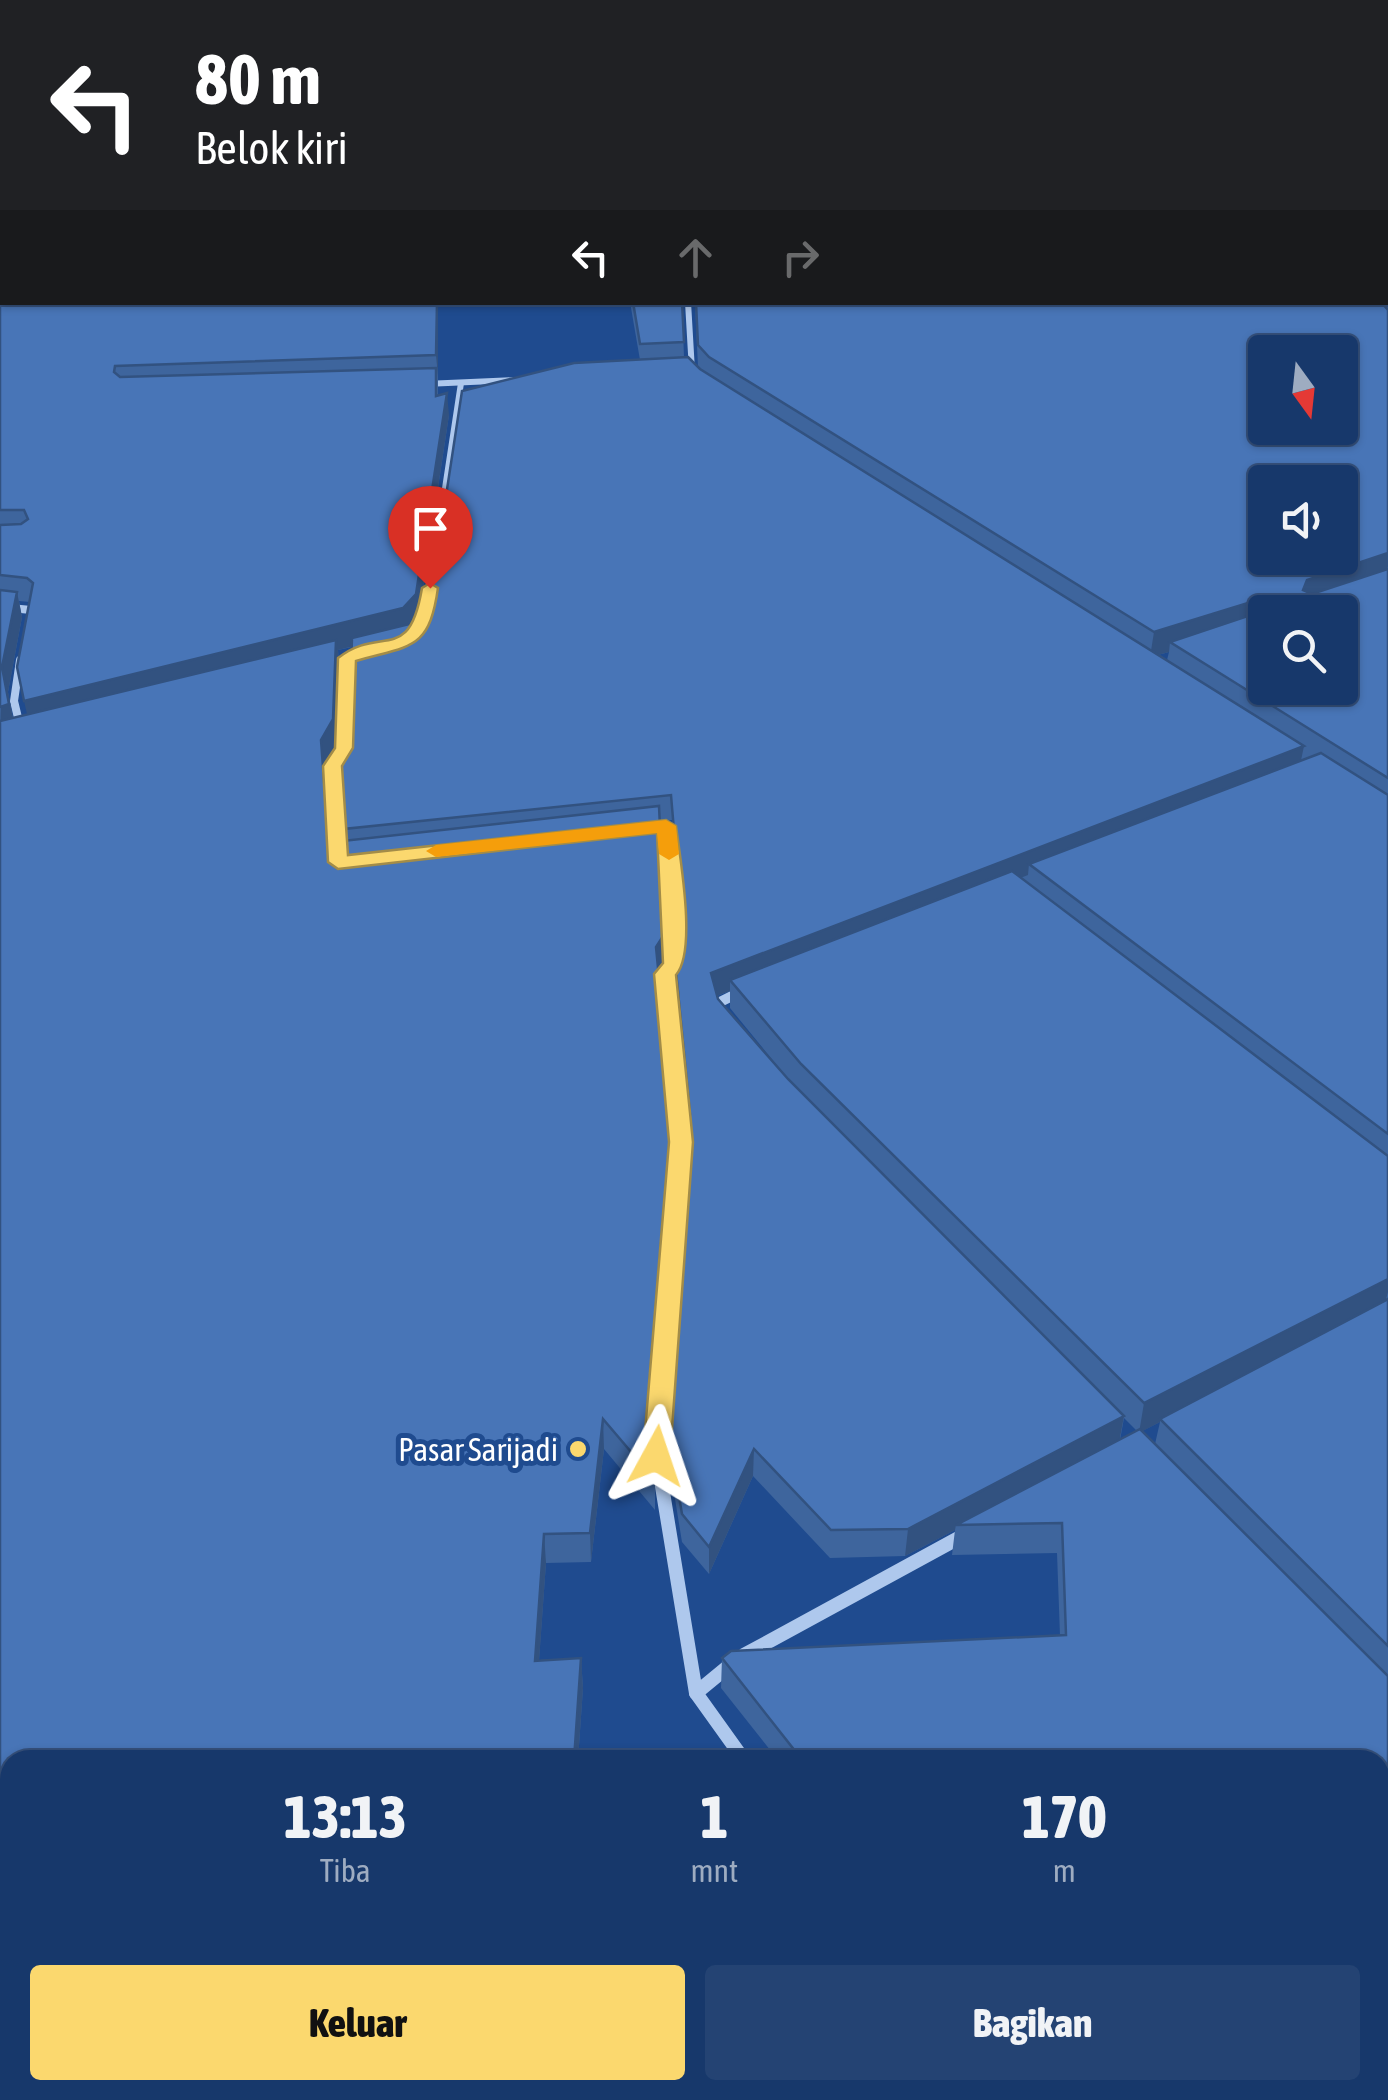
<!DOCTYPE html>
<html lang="id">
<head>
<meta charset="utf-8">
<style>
  :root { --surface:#17386b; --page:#244373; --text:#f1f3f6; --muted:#9eacc1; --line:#36527e; --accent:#fbd86e }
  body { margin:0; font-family:"Asap Condensed",sans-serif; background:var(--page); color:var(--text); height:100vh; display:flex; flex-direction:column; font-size:38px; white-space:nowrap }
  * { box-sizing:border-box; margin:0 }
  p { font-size:32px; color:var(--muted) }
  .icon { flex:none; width:55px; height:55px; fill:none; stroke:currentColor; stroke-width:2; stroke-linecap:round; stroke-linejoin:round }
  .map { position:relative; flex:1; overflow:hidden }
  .panel { position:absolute; left:0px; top:1750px; width:1390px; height:350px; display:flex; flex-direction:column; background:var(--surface); border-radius:30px 30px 0 0; box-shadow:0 2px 8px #0004,0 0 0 2px var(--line) }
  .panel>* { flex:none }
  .top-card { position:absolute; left:0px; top:0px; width:1390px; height:305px; box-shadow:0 2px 8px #0004,0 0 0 2px var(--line); background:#202124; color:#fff; overflow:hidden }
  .needle { width:65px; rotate:165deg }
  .buttons { position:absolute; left:1248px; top:335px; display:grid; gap:20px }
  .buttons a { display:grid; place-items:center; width:110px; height:110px; border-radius:10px; background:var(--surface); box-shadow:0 2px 8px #0004,0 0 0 2px var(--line); font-size:50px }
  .pin { position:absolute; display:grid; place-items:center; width:85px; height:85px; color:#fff; margin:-102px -42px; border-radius:50% 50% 50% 0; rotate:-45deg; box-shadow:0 0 10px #0007 }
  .pin .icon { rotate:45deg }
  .me { position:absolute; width:110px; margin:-55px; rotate:5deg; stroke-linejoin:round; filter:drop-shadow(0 0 8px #0008) }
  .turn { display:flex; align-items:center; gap:35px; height:210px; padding:0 30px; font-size:45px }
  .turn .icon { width:130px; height:130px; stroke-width:2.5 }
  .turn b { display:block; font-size:70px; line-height:85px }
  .lanes { display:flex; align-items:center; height:95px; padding:0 30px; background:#0003; justify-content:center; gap:50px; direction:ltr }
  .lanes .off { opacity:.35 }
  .eta { display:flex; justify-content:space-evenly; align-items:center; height:170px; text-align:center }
  .eta b { font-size:60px; font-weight:800; line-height:70px }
  .primary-button { display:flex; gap:20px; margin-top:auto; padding:20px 30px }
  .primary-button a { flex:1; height:115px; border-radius:10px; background:var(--accent); color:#111; font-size:40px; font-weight:800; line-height:115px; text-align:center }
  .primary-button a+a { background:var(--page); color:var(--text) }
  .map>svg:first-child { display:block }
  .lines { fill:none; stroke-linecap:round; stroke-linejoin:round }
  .river { fill:#395a8b; fill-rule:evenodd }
  .street-far4 { stroke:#aec8ed; stroke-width:5 }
  .street-far3 { stroke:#aec8ed; stroke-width:6 }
  .street-far2 { stroke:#aec8ed; stroke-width:8 }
  .street-far1 { stroke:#aec8ed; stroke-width:10 }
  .street { stroke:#aec8ed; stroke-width:14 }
  .wall { fill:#3e659d; fill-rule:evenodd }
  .shaded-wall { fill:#325280 }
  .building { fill:#4875b7; stroke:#325280; stroke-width:2.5; fill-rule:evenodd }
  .route { fill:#fbd86e; stroke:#a38c48; stroke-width:2.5 }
  .slow { fill:#f59e0b }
  .poi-dot { fill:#fbd86e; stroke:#1f4b8f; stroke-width:4 }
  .labels { text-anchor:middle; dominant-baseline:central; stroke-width:10; stroke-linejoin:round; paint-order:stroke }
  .near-poi-label { font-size:32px; fill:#fff; stroke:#1f4b8f; text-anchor:end }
</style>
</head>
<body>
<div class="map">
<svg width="1388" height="2100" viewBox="0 0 1388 2100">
  <rect width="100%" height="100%" fill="#1f4b8f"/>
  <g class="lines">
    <path class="river" d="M937 0H1007L1008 2H939Z"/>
    <path class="street-far4" d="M884 0 890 2"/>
    <g class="street-far3">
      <path d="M688 302 692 371"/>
      <path d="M425 384 518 380"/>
      <path d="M439 528 461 383"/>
    </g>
    <g class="street-far2">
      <path d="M0 607 31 610 33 620"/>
      <path d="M426 614 439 525"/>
      <path d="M20 660 14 701 20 726"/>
      <path d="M649 827 666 825 671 919"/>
      <path d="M337 853 332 766 344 748 347 658"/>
    </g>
    <g class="street-far1">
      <path d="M722 1013 718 1003 742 991"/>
      <path d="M659 1431 681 1141 665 974 674 964 671 916"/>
    </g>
    <g class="street">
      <path d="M659 1428 657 1456 696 1693 744 1760"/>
      <path d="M744 1655 966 1534"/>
      <path d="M696 1693 730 1665"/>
    </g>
  </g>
  <path class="wall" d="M0 0H817V2L2 302H438V395L449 415 419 614 640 360 630 302H682L684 357 698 367 695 302H1388V210V2100H0ZM19 601 30 602 27 715 13 718 8 692 22 617ZM352 647 349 724 337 744 344 841 334 842 330 837 325 767 337 746 339 665 338 650ZM1169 652 1167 660 1158 655ZM672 820 681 940 674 951V977L689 1129 667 1428 668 1456 682 1542 709 1574 753 1476 830 1558 905 1556 955 1530 952 1555 1057 1553 1060 1636 722 1658 721 1688 778 1760H1380V2090H10V1760H578L583 1688 581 1658 539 1660 546 1563 591 1562 604 1449 655 1510V1480L648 1438 672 1141V1112L658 972 665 961 659 821ZM730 991V1008L788 1079 718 999 717 996ZM1124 1418 1137 1431 1120 1440ZM1160 1422 1155 1444 1142 1431Z"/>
  <g class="shaded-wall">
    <rect x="789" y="0" width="28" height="2"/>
    <path d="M437 302H438V377L436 355Z"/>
    <path d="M447 393 449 415 418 619 405 633 338 650 339 665 337 746 325 767 332 863 30 727 24 701Z"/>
    <path d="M1388 553V566L1386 577 1303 605V590L1307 580Z"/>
    <path d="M17 592 22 617 8 692 15 730 0 735 2 667Z"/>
    <path d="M1274 595 1270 612 1170 642 1169 652 1150 657 1154 632Z"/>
    <path d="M1304 746 1299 770 1029 864 1028 875 737 988 730 980V991L711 998V973Z"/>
    <path d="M665 933V961L656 975V947Z"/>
    <path d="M672 1112V1141L646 1455V1425Z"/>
    <path d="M1388 1279V1292L1384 1306 1160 1419V1422L1139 1433 1144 1403Z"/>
    <path d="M1124 1416 1119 1443 956 1525 955 1530 905 1556 908 1529Z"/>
    <path d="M603 1419 604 1449 591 1562 590 1533Z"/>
    <path d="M754 1449 753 1476 709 1574V1547Z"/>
    <path d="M544 1534 546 1563 537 1690 535 1661Z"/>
    <path d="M581 1658 583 1688 578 1760H574Z"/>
  </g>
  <g class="building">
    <path d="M0 0H792L798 2H2V302H437L436 355 115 366 114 372 120 377 436 368V396L447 393 416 594 403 608 24 701 17 667 33 583 27 578 0 575V525L21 524 28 519 24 510H0Z"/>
    <path d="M633 302H682L684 342 640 344Z"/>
    <path d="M696 302H1381L1388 310V553L1307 580 1303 590 1312 594 1388 569V778L1170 642 1272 608 1277 601 1274 595 1154 632 709 357 698 345ZM1265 352H1340V428H1265ZM1265 482H1340V558H1265ZM1265 612H1340V688H1265Z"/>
    <path d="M688 357 700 369 1304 746 711 973 718 999 788 1079 1124 1416 908 1529 831 1530 754 1449 709 1547 682 1514 667 1428 690 1114 674 951 683 938 671 795 343 829 337 744 349 724 352 638 410 624 430 601 462 391 574 363Z"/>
    <path d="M0 590 17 592 2 667 9 704 0 707Z"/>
    <path d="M336 640 333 719 321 740 328 835 334 842 659 806 665 933 656 947 672 1112 646 1425 655 1480 603 1419 590 1533 544 1534 535 1661 581 1658 574 1760H10V1829L0 1819V721Z"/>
    <path d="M1321 753 1388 795V1134L1029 864Z"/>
    <path d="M1012 871 1388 1156V1279L1144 1403 801 1064 730 980Z"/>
    <path d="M1388 1299V1646L1160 1419Z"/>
    <path d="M1140 1429 1388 1676V2100H0V1839L6 1838 10 1829V2090H1380V1760H792L799 1756 722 1658 731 1651 1066 1635 1062 1523 956 1525Z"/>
  </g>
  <path class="route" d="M430 583 438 588C429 651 411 645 356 661L353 748 342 766 348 855 666 820 676 826C680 858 697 951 676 975L693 1142 670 1456 666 1464H647L643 1456 669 1142 654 974 663 963 657 833 338 869 328 862 323 766 335 748 338 658C381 624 409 666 422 588Z"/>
  <path class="slow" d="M666 820 676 826 679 854 669 860 659 854 657 833 436 857 426 851 436 845Z"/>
  <circle class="poi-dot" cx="578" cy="1449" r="10"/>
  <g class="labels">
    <g class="near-poi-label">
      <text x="558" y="1449">Pasar Sarijadi</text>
    </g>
  </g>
</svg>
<div class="buttons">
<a><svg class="needle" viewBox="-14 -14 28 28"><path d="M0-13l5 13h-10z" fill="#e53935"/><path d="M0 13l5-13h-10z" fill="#9eacc1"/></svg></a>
<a><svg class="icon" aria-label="sound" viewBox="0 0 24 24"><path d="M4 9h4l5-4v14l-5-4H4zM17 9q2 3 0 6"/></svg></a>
<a><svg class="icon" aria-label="search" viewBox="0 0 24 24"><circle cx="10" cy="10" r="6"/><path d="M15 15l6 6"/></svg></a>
</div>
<div class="pin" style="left:430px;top:588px;background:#d93025"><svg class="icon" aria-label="arrive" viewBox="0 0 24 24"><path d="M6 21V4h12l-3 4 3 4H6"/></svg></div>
<svg class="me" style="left:656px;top:1456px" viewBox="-20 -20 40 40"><path d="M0-17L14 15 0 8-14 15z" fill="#fbd86e" stroke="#fff" stroke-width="4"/></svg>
<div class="top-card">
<div class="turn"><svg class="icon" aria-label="left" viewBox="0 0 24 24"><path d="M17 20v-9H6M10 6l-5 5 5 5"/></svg><div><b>80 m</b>Belok kiri</div></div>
<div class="lanes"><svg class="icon" aria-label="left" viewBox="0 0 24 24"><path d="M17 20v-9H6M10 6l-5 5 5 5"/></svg><svg class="icon off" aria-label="ahead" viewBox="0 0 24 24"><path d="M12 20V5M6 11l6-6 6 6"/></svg><svg class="icon off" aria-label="right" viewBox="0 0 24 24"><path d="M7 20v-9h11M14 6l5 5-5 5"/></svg></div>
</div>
<section class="panel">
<div class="eta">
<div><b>13:13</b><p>Tiba</p></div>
<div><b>1</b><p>mnt</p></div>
<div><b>170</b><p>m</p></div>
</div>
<div class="primary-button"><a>Keluar</a><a>Bagikan</a></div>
</section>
</div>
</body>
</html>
